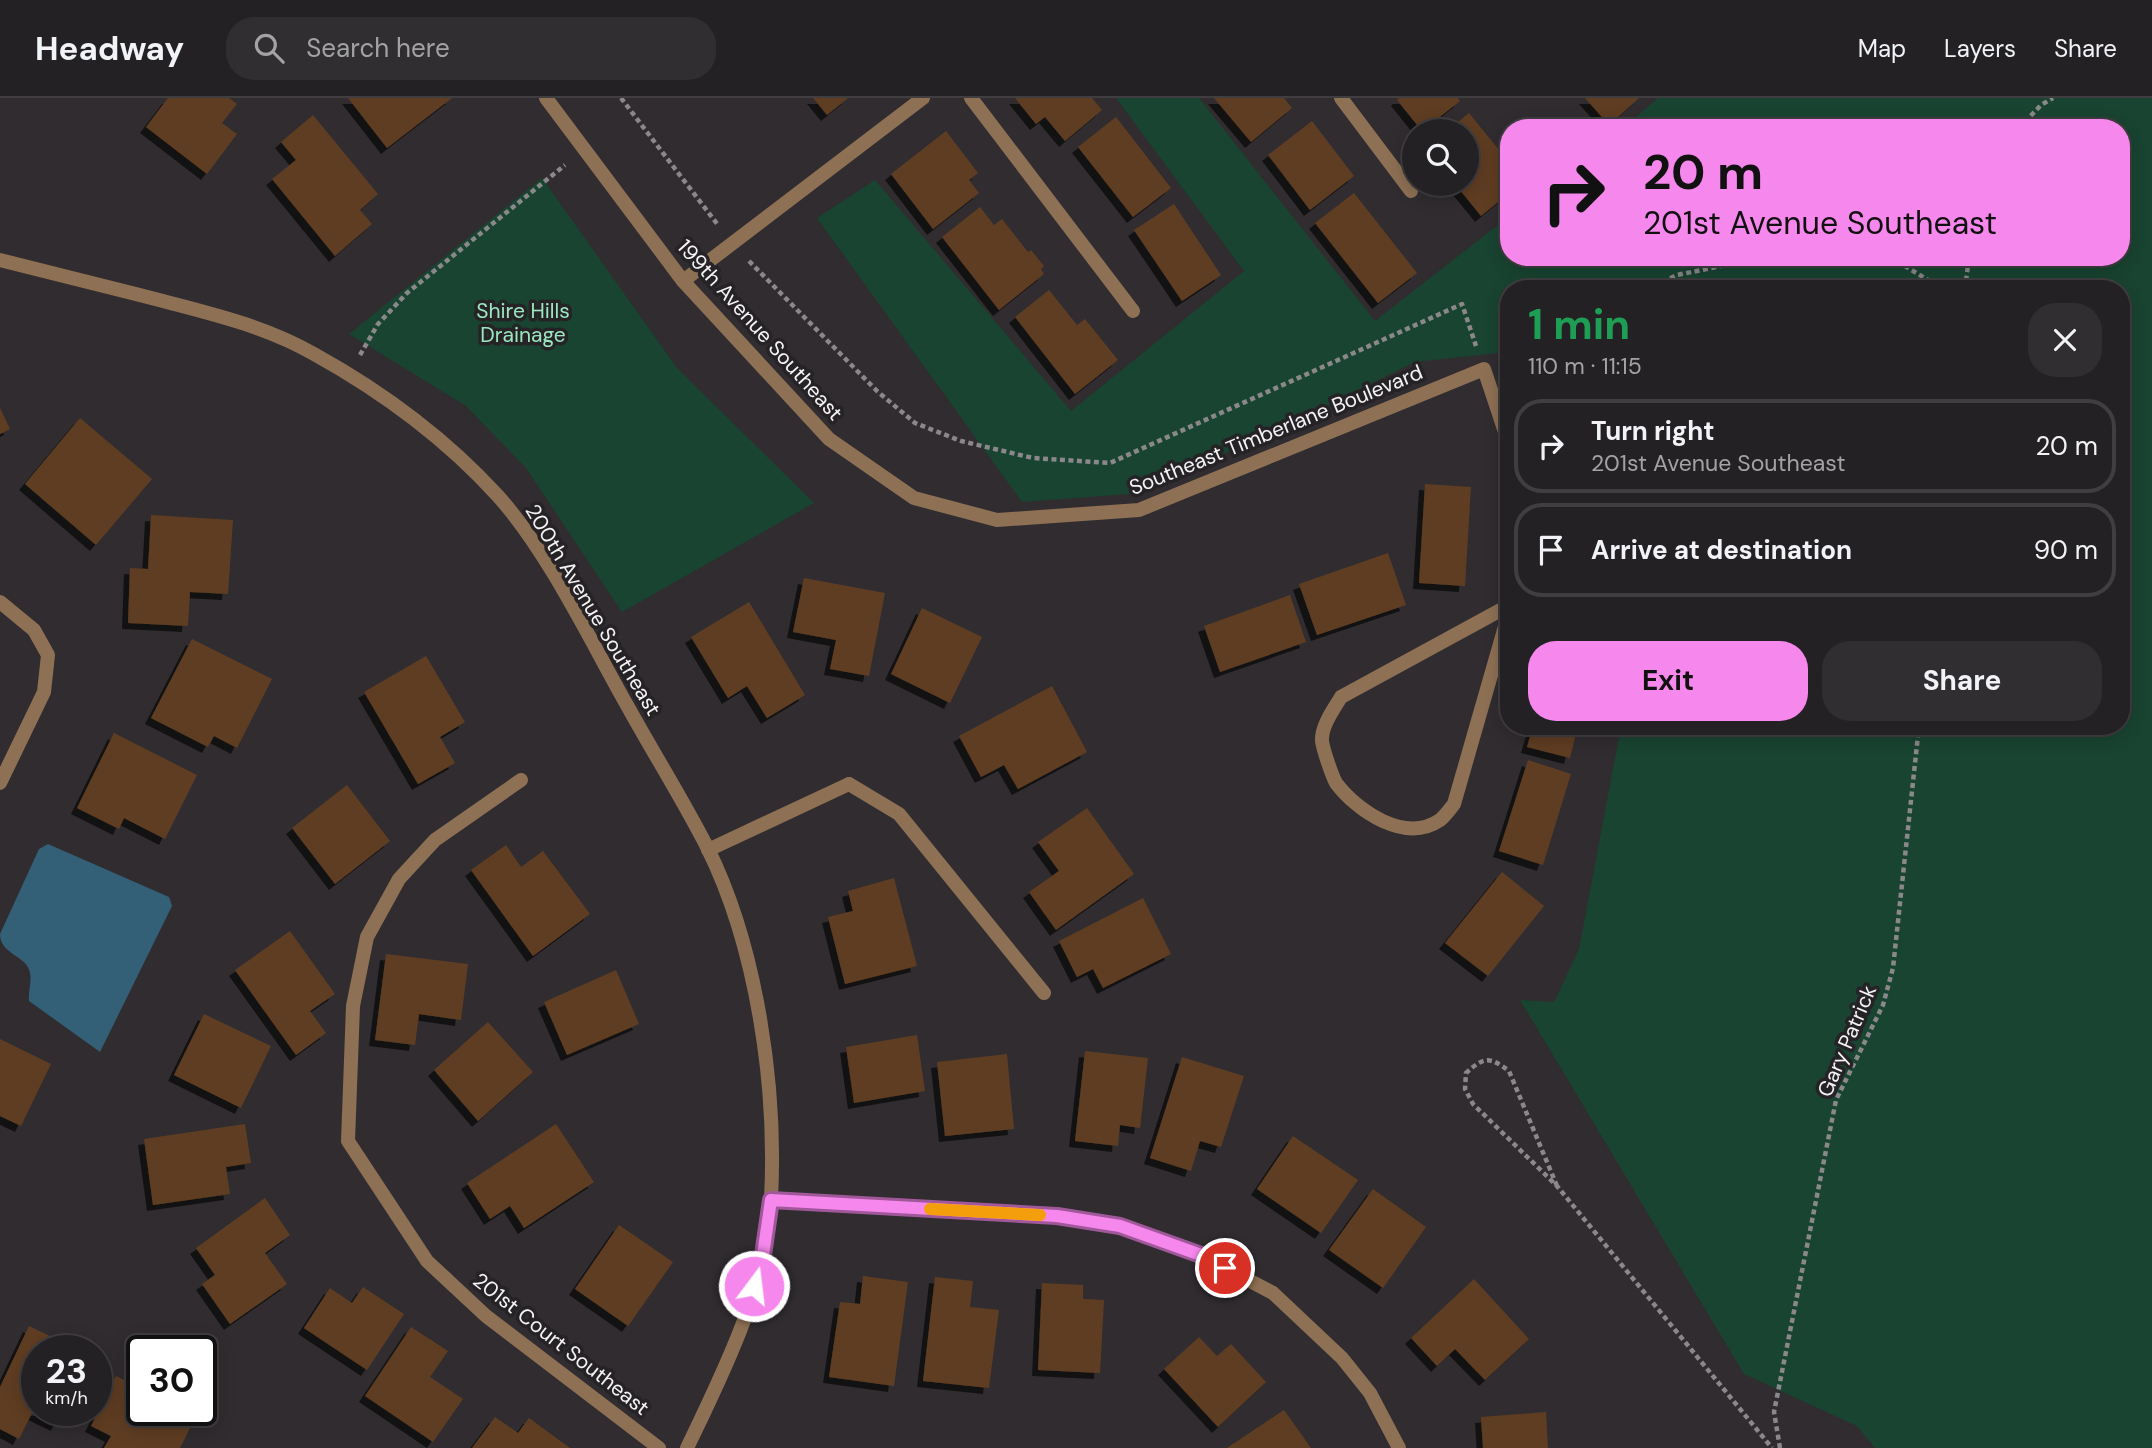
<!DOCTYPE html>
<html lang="en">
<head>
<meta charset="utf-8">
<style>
  :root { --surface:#242124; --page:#302e31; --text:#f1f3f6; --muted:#a3a3a6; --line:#413e41; --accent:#f688ed }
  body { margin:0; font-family:"DM Sans",sans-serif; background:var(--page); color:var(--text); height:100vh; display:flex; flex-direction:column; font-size:26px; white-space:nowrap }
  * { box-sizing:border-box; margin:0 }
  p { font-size:23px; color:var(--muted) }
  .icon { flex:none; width:38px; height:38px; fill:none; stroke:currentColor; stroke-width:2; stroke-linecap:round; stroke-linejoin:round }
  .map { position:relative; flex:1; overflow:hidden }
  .sheet { position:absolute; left:1500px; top:182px; width:630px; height:455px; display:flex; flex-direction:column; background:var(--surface); border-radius:28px; box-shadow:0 4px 18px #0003,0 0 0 2px var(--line) }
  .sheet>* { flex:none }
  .top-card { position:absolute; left:1500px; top:21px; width:630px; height:147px; border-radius:28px; box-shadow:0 4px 18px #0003,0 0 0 2px var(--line); background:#f688ed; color:#111; overflow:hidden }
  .controls { position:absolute; left:1402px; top:21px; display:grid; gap:14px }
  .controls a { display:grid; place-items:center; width:77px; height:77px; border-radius:50%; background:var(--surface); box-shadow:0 4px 18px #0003,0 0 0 2px var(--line); font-size:35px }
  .speed { position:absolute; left:21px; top:1237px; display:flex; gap:14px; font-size:35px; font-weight:700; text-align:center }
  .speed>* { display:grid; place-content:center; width:91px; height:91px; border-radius:50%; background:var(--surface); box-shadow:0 4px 18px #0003,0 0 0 2px var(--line); line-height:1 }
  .speed small { font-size:18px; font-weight:400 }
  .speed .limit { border:4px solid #111; border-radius:10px; background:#fff; color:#111 }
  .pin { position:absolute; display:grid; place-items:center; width:60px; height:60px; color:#fff; margin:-30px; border:4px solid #fff; border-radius:50%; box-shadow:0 2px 7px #0007 }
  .me { position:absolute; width:77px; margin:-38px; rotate:15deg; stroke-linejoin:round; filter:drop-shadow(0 0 5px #0008) }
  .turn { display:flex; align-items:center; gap:24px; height:147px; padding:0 28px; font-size:32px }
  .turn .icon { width:91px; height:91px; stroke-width:2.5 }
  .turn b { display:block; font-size:49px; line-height:60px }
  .round { display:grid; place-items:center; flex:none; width:74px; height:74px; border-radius:28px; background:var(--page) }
  .head { display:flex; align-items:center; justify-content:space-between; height:119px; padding:0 28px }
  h1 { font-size:42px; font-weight:700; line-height:52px; color:#1e9e55 }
  .primary-button { display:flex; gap:14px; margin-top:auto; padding:14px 28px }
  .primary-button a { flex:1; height:80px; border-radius:28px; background:var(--accent); color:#111; font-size:28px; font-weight:700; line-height:80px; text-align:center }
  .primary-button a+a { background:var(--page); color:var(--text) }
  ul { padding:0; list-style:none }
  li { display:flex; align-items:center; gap:21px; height:94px; margin:0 14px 10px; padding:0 14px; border:4px solid var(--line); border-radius:28px }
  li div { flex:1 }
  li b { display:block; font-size:26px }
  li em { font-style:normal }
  header { display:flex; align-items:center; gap:42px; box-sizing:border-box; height:98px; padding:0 35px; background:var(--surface); border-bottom:2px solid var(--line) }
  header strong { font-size:33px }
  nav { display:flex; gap:38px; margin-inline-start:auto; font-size:24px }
  .search { width:490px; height:63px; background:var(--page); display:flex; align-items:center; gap:18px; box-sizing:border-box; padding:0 24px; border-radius:28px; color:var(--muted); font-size:26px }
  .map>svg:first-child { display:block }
  .green { fill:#194431 }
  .water { fill:#335f77 }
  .building { fill:#5f3e22; filter:url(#shadow) }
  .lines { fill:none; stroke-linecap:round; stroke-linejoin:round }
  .path { stroke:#8b888b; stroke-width:4.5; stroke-dasharray:5 3.5; stroke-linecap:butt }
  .service { stroke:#8e7054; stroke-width:14 }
  .minor { stroke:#8e7054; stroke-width:14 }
  .route-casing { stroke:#a0589a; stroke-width:18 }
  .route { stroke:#f688ed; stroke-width:12 }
  .slow { stroke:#f59e0b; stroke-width:12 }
  .labels { text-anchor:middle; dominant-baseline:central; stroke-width:7; stroke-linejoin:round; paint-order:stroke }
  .park-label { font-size:21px; fill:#9be7c1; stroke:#262327 }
  .street-label { font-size:21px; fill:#f5f3f5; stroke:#262327 }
</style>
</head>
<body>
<header>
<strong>Headway</strong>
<div class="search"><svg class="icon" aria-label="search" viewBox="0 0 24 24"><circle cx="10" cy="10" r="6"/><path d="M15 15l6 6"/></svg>Search here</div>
<nav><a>Map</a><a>Layers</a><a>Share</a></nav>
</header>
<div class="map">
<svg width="2152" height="1350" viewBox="0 0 2152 1350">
  <defs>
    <filter id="shadow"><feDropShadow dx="-6" dy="6" stdDeviation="0" flood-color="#0009"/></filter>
  </defs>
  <rect width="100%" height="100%" fill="#302c30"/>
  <g class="green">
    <path d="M1116 0H1199L1375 223 1508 119V159H2121V30H1623L1658 0H2152V1350H1875L1857 1328 1744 1276 1520 902 1554 904 1579 851 1621 628H2121V191H1508V254L1415 264 1261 340 1129 396 1022 404 817 120 875 82 1071 313 1244 173Z"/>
    <path d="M542 80 677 270 814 405 622 514 526 370 466 308 349 236Z"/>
  </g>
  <path class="water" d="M48 746 169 799 172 808 100 954 29 903C28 894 32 883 30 875 27 857 0 857 0 836L39 751Z"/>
  <g class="building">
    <path d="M168 0H229L237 6 222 25 237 36 207 76 146 29Z"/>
    <path d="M348 0H452L387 50Z"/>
    <path d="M813 0H848L827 17Z"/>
    <path d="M1015 0H1092L1102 12 1065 43 1045 19 1036 26Z"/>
    <path d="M1214 0H1284L1292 10 1251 44Z"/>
    <path d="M1399 0H1458L1460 3 1422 33 1397 2Z"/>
    <path d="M1585 0H1639L1609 27Z"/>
    <path d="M1469 15 1508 63V96L1481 118 1455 86H1466V33H1447Z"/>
    <path d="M313 17 378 96 360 112 372 126 335 158 272 81 296 62 281 44Z"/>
    <path d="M1116 19 1171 90 1133 119 1078 49Z"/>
    <path d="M1312 23 1354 78 1310 112 1268 57Z"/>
    <path d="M946 33 978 75 969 82 979 95 933 131 891 76Z"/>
    <path d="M1354 95 1417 175 1378 205 1315 125Z"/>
    <path d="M1174 106 1221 177 1182 203 1134 132Z"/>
    <path d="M980 109 994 127 1002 121 1028 154 1031 152 1044 168 1041 171 1044 176 999 212 942 139Z"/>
    <path d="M1049 192 1077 227 1085 221 1118 262 1075 296 1015 219Z"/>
    <path d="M0 310 10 331 0 336Z"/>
    <path d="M80 320 152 381 96 447 25 386Z"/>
    <path d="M1425 386 1471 389 1465 488 1419 485Z"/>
    <path d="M151 417 233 422 228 496 190 494 188 528 128 525 130 470 148 471Z"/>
    <path d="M1388 455 1406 507 1317 537 1299 486Z"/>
    <path d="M804 480 885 495 869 578 830 571 836 542 793 534Z"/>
    <path d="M1290 497 1306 544 1220 574 1204 528Z"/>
    <path d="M749 504 805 597 767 620 747 588 728 600 691 539Z"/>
    <path d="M922 510 982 539 950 605 891 576Z"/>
    <path d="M192 541 272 581 237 650 214 638 208 649 151 620Z"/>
    <path d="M426 558 465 624 440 639 455 665 418 686 364 594Z"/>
    <path d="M1052 588 1087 654 1018 691 1004 667 981 679 959 638Z"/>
    <path d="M1533 628H1578L1570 660 1527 649Z"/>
    <path d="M114 635 197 677 165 741 124 720 119 731 77 710Z"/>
    <path d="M1528 662 1571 676 1543 767 1499 753Z"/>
    <path d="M347 687 390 743 335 786 292 730Z"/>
    <path d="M1087 710 1134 776 1056 832 1029 794 1059 773 1038 744Z"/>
    <path d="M506 747 521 769 543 753 590 816 533 858 471 772Z"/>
    <path d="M1502 774 1544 808 1488 878 1445 845Z"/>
    <path d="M894 780 917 868 845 886 828 819 853 813 848 793Z"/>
    <path d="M1143 800 1171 856 1103 890 1093 871 1077 879 1059 843Z"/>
    <path d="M290 833 335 896 310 913 326 935 296 957 235 872Z"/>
    <path d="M386 856 468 866 461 922 419 916 415 947 375 942Z"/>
    <path d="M616 872 639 926 567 957 544 904Z"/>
    <path d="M204 916 271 948 241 1010 174 977Z"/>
    <path d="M488 924 533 974 478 1023 434 972Z"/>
    <path d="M917 937 925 993 854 1005 846 949Z"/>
    <path d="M0 941 51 966 21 1028 0 1018Z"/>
    <path d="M1085 953 1148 960 1140 1030 1120 1027 1118 1048 1075 1043Z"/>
    <path d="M1007 956 1014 1031 945 1038 937 964Z"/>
    <path d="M1182 959 1244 978 1221 1049 1200 1043 1191 1073 1150 1060Z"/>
    <path d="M245 1026 251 1065 226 1069 230 1096 153 1107 144 1041Z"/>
    <path d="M556 1026 594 1084 524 1130 510 1108 490 1121 467 1085Z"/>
    <path d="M1293 1038 1358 1082 1321 1135 1257 1091Z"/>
    <path d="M1373 1091 1426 1129 1383 1190 1329 1152Z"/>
    <path d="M265 1100 290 1137 265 1155 287 1186 230 1226 202 1186 215 1177 196 1150Z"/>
    <path d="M619 1127 673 1164 628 1228 575 1191Z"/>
    <path d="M863 1178 908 1184 894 1288 829 1279 840 1204 860 1206Z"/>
    <path d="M935 1179 973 1183 970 1209 999 1212 989 1290 923 1283Z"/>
    <path d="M1474 1181 1529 1241 1485 1282 1455 1251 1437 1268 1411 1240Z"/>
    <path d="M1042 1185 1083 1187V1201L1104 1202 1100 1275 1038 1272Z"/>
    <path d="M363 1189 404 1216 367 1272 304 1230 330 1190 352 1205Z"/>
    <path d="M29 1228 81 1253H37V1312H64L57 1327 32 1315 19 1341 0 1331V1289Z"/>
    <path d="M411 1229 448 1253 430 1279 463 1301 433 1344 365 1298Z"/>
    <path d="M1199 1239 1217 1258 1231 1246 1266 1284 1218 1329 1164 1271Z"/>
    <path d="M116 1278 142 1291V1312H185L196 1318 180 1350H104L111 1338 91 1328Z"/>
    <path d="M1284 1312 1311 1350H1227Z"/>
    <path d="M1546 1314 1548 1350H1483L1481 1319Z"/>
    <path d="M495 1319 518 1335 529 1320 570 1350H472Z"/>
  </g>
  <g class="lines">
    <g class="path">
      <path d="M621 0 718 127"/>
      <path d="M2019 30 2041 7 2053 0"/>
      <path d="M1890 159 1928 182 1949 191"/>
      <path d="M749 163 877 293 915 325 961 343 1033 360 1110 365 1462 206 1476 248"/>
      <path d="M1647 191 1677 177 1731 166 1752 159"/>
      <path d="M1965 191 1969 159"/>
      <path d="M360 257 378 226 407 195 565 67"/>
      <path d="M1557 1088 1509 973C1489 958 1484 959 1466 975L1465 991 1473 1006 1557 1088 1772 1350"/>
      <path d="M1780 1350 1774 1314 1836 1002 1883 907 1893 870 1919 628"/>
    </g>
    <path class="service" d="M849 686 899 716 1044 895"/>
    <g class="minor">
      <path d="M546 0 683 183 829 341 914 400 997 422 1139 412 1484 271 1508 343"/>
      <path d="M971 0 1133 213"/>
      <path d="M1341 0 1411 93"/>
      <path d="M0 162C55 176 109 189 163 203 216 217 267 229 314 256 381 293 446 341 498 398 549 455 590 542 628 609 654 656 683 702 707 749 757 849 777 989 771 1101 766 1190 725 1271 687 1350"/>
      <path d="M683 183 923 0"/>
      <path d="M0 504 34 532 48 557 44 594 0 685"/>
      <path d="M1508 508 1341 599C1334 611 1321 628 1322 643 1323 651 1332 678 1336 685 1357 713 1405 746 1440 722 1445 718 1450 711 1454 706L1508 518"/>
      <path d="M521 682 435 742 399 781 367 839 353 908 348 1043 427 1163 486 1218 659 1350"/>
      <path d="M708 752 849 686"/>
      <path d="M771 1102 1057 1118 1120 1128 1201 1157 1273 1195 1342 1260 1370 1295 1399 1350"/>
    </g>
  </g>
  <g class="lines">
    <defs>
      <path id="route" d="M754 1188 762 1164 771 1102 1057 1118 1120 1128 1201 1157 1225 1170"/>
    </defs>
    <use href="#route" class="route-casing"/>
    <use href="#route" class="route"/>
    <path class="slow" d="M930 1111 1040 1117"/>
  </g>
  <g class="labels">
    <g class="park-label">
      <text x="523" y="213">Shire Hills<tspan x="523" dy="24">Drainage</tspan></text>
    </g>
    <g class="street-label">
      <text transform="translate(760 232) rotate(48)">199th Avenue Southeast</text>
      <text transform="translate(1276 332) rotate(-22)">Southeast Timberlane Boulevard</text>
      <text transform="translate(593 512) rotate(59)">200th Avenue Southeast</text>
      <text transform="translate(1847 943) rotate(-67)">Gary Patrick</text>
      <text transform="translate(561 1246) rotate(38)">201st Court Southeast</text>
    </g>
  </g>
</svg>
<div class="controls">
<a><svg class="icon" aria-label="search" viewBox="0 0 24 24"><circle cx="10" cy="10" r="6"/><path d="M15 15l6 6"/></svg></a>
</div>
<div class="speed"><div>23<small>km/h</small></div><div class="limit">30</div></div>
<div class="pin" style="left:1225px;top:1170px;background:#d93025"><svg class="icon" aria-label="arrive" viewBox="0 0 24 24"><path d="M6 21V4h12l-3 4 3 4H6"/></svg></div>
<svg class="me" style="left:754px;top:1188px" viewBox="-20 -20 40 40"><circle r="17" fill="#f688ed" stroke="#fff" stroke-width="3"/><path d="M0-11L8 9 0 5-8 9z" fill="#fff"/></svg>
<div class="top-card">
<div class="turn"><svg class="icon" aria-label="right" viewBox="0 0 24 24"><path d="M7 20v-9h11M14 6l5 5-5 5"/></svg><div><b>20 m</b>201st Avenue Southeast</div></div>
</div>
<section class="sheet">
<div class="head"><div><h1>1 min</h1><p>110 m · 11:15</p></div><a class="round"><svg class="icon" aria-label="close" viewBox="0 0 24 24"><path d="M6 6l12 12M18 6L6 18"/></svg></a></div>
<ul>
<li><svg class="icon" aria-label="right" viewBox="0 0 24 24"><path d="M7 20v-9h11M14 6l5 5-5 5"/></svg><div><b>Turn right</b><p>201st Avenue Southeast</p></div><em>20 m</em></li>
<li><svg class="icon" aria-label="arrive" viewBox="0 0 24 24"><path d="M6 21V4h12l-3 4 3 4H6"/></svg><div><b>Arrive at destination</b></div><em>90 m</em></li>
</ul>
<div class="primary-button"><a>Exit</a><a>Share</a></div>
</section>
</div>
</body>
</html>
